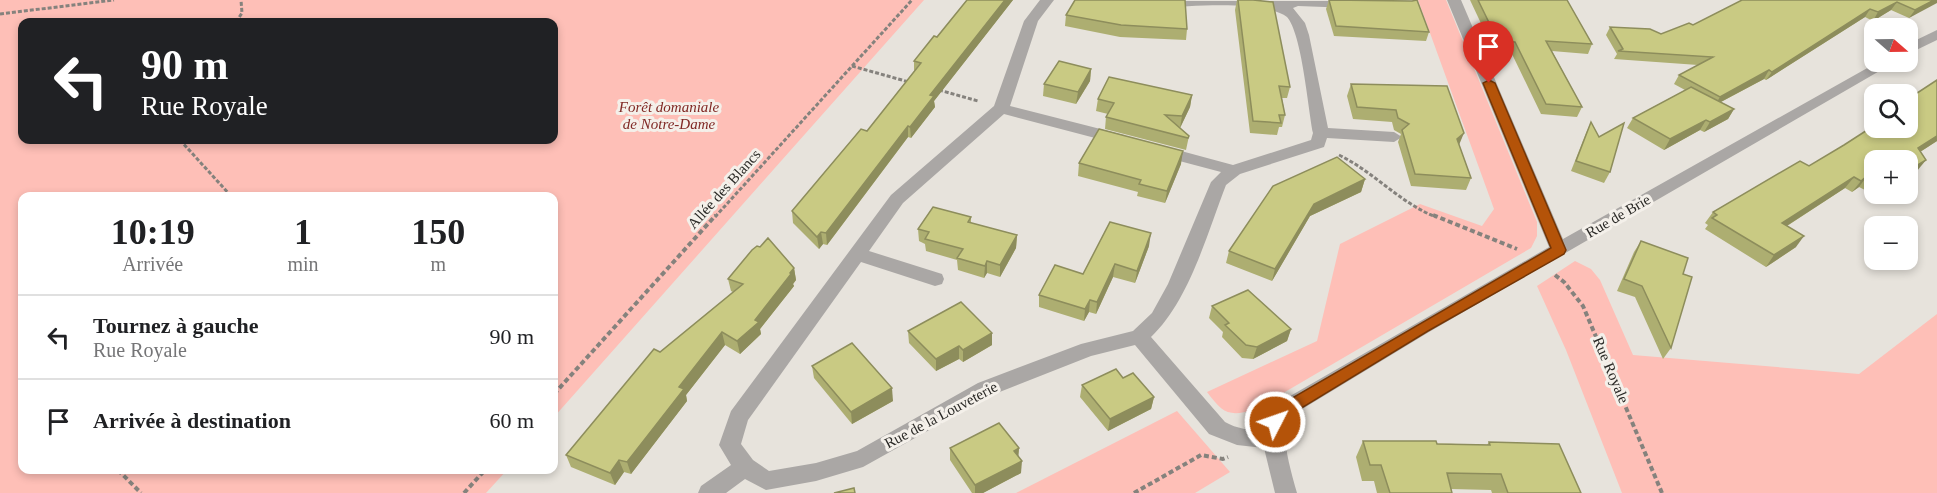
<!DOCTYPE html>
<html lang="fr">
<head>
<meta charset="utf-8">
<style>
  :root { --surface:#fff; --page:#f6f6f6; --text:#202124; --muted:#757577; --line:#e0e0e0 }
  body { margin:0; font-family:Georgia,serif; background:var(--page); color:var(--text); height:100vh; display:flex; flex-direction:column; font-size:22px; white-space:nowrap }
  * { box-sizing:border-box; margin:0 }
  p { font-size:20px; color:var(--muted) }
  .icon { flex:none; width:33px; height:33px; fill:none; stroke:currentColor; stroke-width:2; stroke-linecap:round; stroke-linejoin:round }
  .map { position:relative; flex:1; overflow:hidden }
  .side { position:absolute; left:18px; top:192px; width:540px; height:282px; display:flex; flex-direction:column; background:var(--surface); border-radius:12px; box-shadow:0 3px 9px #0003 }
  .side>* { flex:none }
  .top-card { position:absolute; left:18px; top:18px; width:540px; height:126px; border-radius:12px; box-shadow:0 3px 9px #0003; background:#202124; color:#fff; overflow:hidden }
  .needle { width:39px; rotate:110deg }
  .fabs { position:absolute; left:1864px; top:18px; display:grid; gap:12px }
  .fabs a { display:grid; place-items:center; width:54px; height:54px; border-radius:12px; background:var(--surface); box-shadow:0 3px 9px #0003; font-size:30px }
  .pin { position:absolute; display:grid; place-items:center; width:51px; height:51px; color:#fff; margin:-62px -26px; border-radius:50% 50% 50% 0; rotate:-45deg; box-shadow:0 0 6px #0007 }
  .pin .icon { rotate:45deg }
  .me { position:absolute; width:66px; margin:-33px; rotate:49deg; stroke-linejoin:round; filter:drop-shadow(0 0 4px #0008) }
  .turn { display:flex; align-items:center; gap:21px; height:126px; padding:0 24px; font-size:27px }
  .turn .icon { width:78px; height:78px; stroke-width:2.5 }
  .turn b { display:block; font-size:42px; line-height:51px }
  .eta { display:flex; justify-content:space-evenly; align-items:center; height:102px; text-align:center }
  .eta b { font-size:36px; font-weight:800; line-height:42px }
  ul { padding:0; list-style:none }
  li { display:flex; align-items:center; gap:18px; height:84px; padding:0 24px; border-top:2px solid var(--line) }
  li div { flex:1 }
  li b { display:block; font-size:22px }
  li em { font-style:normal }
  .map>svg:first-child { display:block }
  .green { fill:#febfb7; fill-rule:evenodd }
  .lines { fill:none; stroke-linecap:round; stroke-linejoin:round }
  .path-far1 { stroke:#85827d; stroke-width:3; stroke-dasharray:4 2; stroke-linecap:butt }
  .path { stroke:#85827d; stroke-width:4; stroke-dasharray:5 3; stroke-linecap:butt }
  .street { fill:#aaa7a5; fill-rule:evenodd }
  .wall { fill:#adae71 }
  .shaded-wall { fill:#8d8d5c }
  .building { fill:#c9ca83; stroke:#8d8d5c; stroke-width:1.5 }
  .route { fill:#b45309; stroke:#753606; stroke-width:1.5 }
  .labels { text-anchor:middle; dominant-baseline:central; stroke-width:6; stroke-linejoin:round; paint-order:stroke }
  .park-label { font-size:15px; font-style:italic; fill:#802824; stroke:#f4f0ea }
  .street-label { font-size:15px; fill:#2a2926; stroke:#f4f0ea }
</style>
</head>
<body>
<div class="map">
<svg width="1937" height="493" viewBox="0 0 1937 493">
  <rect width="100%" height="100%" fill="#e7e3dc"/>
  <g class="green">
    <path d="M0 0H924L554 417V196H22V470H507L486 493H0ZM22 22H554V140H22Z"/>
    <path d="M1418 0H1446L1537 222V236L1531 248 1254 410C1228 417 1223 413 1207 392L1317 341 1340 244 1420 204 1482 226 1494 209Z"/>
    <path d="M1575 261 1591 269 1600 280 1633 355 1859 374 1937 314V493H1622L1566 350 1537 286Z"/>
    <path d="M1177 411 1230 472 1195 493H1016Z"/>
  </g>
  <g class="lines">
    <g class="path-far1">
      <path d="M0 14 114 0"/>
      <path d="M236 22 242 13 241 0"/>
      <path d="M852 66 909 82"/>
      <path d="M939 90 978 101"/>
      <path d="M180 140 231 196"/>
      <path d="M1339 155C1374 172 1400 203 1436 217"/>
      <path d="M715 217 912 0"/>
    </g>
    <g class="path">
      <path d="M1433 215 1517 249"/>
      <path d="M1555 275 1564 282 1583 306 1662 493"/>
      <path d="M554 394 716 215"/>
      <path d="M118 470 141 493"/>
      <path d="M464 493 485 470"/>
      <path d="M1134 493 1201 455 1223 459 1228 457"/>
    </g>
    <g class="street">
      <path d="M1040 0H1054L1038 21 1010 106 1124 135 1126 139 1118 144 1004 114 903 203 869 251 942 274 944 279 942 284 935 286 861 262 748 420 741 444 753 460 769 471 816 463 857 451 978 383 1081 344 1133 331 1152 313 1168 284 1211 182 1221 172 1153 154 1151 150 1153 146 1159 145 1233 165 1311 140 1313 133C1308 108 1302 34 1287 17 1266 0 1191 6 1162 8L1155 4 1157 1H1356L1358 4 1351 8 1298 6 1293 8 1305 23 1309 35 1328 128 1394 132 1402 137 1394 142 1327 138 1324 147 1240 174 1226 185C1207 234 1189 301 1151 337L1225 422C1237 429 1249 430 1264 430L1268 416 1285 399 1549 247 1447 0H1461L1563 239 1878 62H1895L1429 332 1299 411 1285 425C1284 449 1291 471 1297 493H1275L1264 448 1237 445 1209 434 1135 345 1091 356 992 395 863 467 816 481 766 490 745 479 726 493H698L701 486 731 465 719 445 731 411 891 195 994 106 1024 21Z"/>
      <path d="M1937 30V40L1908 54V44Z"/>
    </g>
  </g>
  <g class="wall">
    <path d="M967 0H1013L934 101 935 107 911 138 908 137 827 245 823 244 819 249 793 223 792 211 867 131 914 71V61L937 37Z"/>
    <path d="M1237 0H1253L1290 87 1287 98H1282L1285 115 1282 127H1279L1277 135 1250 133 1235 10Z"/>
    <path d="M1329 0 1429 32 1426 41 1334 36 1326 9Z"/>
    <path d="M1470 0H1567L1592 44 1588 54 1552 51 1582 107 1577 117 1541 114 1511 52 1494 51Z"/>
    <path d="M1742 0H1937L1909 18 1891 10 1873 21 1865 17 1766 80 1764 79 1721 102 1734 109 1728 119 1704 132 1700 130 1664 150 1627 128 1633 118 1685 90 1674 84 1679 75 1698 65 1614 59 1617 54 1606 35 1610 27 1661 34 1693 25Z"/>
    <path d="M1066 15 1187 29 1186 40 1120 37 1065 26Z"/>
    <path d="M1091 69 1090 81 1076 104 1043 96 1044 84Z"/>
    <path d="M1937 80V141L1920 152 1917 171 1908 176V160H1875V194H1879L1875 195 1859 187 1852 192 1845 188 1787 226 1796 247 1766 267 1705 229 1708 225 1705 223 1713 212 1809 166 1908 128V99Z"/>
    <path d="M1351 84 1459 145 1471 178 1466 190 1411 186 1398 142 1401 134 1394 130 1392 122 1353 119 1347 96Z"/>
    <path d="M1192 95 1190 107 1180 128 1189 136 1186 150 1105 129 1106 117 1108 114 1096 111 1098 99Z"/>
    <path d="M1591 122 1610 172 1604 183 1571 171 1586 133Z"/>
    <path d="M1079 163 1181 164 1165 203 1137 196 1138 192 1078 176Z"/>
    <path d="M1365 179 1361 192 1310 216 1272 281 1226 263 1229 251Z"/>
    <path d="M971 217V223L1017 235 1016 248 1000 277 987 273 984 278 958 270 957 260 926 251 925 244 919 241 918 229Z"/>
    <path d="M1641 241 1683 274 1671 348 1663 359 1635 297 1617 291 1634 252Z"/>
    <path d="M1149 246 1135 283 1113 277 1096 314 1089 312 1084 321 1039 307V295L1083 274Z"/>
    <path d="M794 268 796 280 793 284 794 286 760 329 761 334 740 354 725 345 686 395 687 401 631 474 624 472 615 485 571 467 566 455 660 352 733 292 731 291 728 279Z"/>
    <path d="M1212 306 1291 329 1287 341 1253 359 1242 358 1222 337 1223 332 1209 318Z"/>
    <path d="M908 331 992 345 963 362 959 359 936 371 909 343Z"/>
    <path d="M812 366 893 401 852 424 814 378Z"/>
    <path d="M1123 378 1154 397 1151 409 1108 431 1080 397 1082 385Z"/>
    <path d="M1363 441 1487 445 1489 442 1581 493H1492L1491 490 1451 489 1452 493H1377L1374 481H1362L1356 457Z"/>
    <path d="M950 448H1019L1018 457 1021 473 983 493H972L950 460Z"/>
  </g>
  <g class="shaded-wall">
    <path d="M1005 0H1013L934 101 935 107 911 138 910 127 930 95Z"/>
    <path d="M1934 0H1937V3L1909 18 1915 10Z"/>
    <path d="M1897 2 1891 10 1873 21 1878 12Z"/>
    <path d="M1870 9 1865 17 1766 80 1772 72Z"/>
    <path d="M1091 69 1090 81 1076 104 1078 92Z"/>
    <path d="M1769 70 1764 79 1715 105 1720 97Z"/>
    <path d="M1192 95 1190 107 1180 128 1182 116Z"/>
    <path d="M1734 109 1728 119 1704 132 1710 122Z"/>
    <path d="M1706 120 1700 130 1664 150 1670 139Z"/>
    <path d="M908 126V137L827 245 826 233Z"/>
    <path d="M1464 133 1459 145 1452 151 1457 139Z"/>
    <path d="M1937 136V141L1909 159 1918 148Z"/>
    <path d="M1183 151 1181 164 1165 203 1167 191Z"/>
    <path d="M1926 160 1917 171 1908 176V171Z"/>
    <path d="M1867 176 1859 187 1852 192 1861 181Z"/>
    <path d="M1854 177 1845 188 1774 234 1782 223Z"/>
    <path d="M1365 179 1361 192 1310 216 1272 281 1275 269 1314 204Z"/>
    <path d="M821 232 823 244 819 249 817 237Z"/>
    <path d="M1151 233 1149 246 1135 283 1137 271Z"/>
    <path d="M1017 235 1016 248 1000 277V265Z"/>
    <path d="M1804 236 1796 247 1766 267 1774 255Z"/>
    <path d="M987 261V273L984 278 985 266Z"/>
    <path d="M1115 264 1113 277 1096 314 1097 302Z"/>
    <path d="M794 268 796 280 793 284 794 286 760 329 761 334 740 354 737 341 755 320Z"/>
    <path d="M1090 300 1089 312 1084 321 1085 309Z"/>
    <path d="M1291 329 1287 341 1253 359 1257 347Z"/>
    <path d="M722 332 725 345 686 395 687 401 631 474 627 462 679 387Z"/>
    <path d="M992 333V345L963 362V350Z"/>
    <path d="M959 346V359L936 371V359Z"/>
    <path d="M892 388 893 401 852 424 851 412Z"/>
    <path d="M1154 397 1151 409 1108 431 1110 419Z"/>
    <path d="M1019 448 1018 460 1014 451Z"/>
    <path d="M619 460 624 472 615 485 610 473Z"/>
    <path d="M1022 461 1021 473 983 493H975V485Z"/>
  </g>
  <g class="building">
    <path d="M967 0H1005L930 95 934 96 910 127 908 126 826 233 821 232 817 237 792 211 861 129 867 131 921 63 914 61 934 36 937 37Z"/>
    <path d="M1075 0H1185L1187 29 1121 25 1066 15Z"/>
    <path d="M1238 0H1253L1273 2 1290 87 1279 86 1285 115H1279L1281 123 1253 121Z"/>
    <path d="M1329 0 1412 1 1417 0 1429 32 1336 26Z"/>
    <path d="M1478 0H1567L1592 44 1546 41 1582 107 1546 104 1515 42 1498 41Z"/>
    <path d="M1742 0H1934L1915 10 1897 2 1878 12 1870 9 1772 72 1769 70 1720 97 1679 75 1713 57 1618 51 1623 49 1610 27 1650 29 1661 34 1689 23 1693 25Z"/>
    <path d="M1059 61 1091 69 1078 92 1044 84Z"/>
    <path d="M1109 77 1192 95 1182 116 1165 115 1189 136 1188 138 1106 117 1114 103 1098 99Z"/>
    <path d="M1937 80V136L1918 148 1926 160 1908 171V160H1875V180L1867 176 1861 181 1854 177 1782 223 1804 236 1774 255 1712 218 1717 215 1713 212 1800 161 1809 166 1844 145 1875 125V128H1908V104H1909L1908 103V99Z"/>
    <path d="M1351 84 1447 86 1464 133 1457 139 1471 178 1415 174 1402 130 1409 124 1398 118 1396 110 1357 107Z"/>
    <path d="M1691 87 1734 109 1710 122 1706 120 1670 139 1633 118Z"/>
    <path d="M1591 122 1599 137 1624 123 1610 172 1576 161Z"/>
    <path d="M1099 129 1183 151 1167 191 1139 184 1141 180 1079 163Z"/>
    <path d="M1337 157 1365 179 1314 204 1275 269 1229 251 1273 186Z"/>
    <path d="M933 207 971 217 968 222 1017 235 1000 265 987 261 985 266 957 258 963 249 925 239 929 232 918 229Z"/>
    <path d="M1110 222 1151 233 1137 271 1115 264 1097 302 1090 300 1085 309 1039 295 1055 265 1083 274Z"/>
    <path d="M768 238 794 268 790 273 791 274 755 320 759 322 737 341 722 332 679 387 684 389 627 462 619 460 610 473 566 455 654 349 660 352 743 284 728 279 752 250 757 246 760 247Z"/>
    <path d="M1641 241 1688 258 1683 274 1692 277 1671 348 1642 286 1624 279Z"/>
    <path d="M1248 290 1291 329 1257 347 1246 345 1225 325 1229 323 1212 306Z"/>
    <path d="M961 302 992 333 963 350 959 346 936 359 908 331Z"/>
    <path d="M852 343 892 388 851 412 812 366Z"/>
    <path d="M1116 369 1123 378 1133 373 1154 397 1110 419 1082 385Z"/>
    <path d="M999 423 1019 448 1014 451 1022 461 975 485 950 448Z"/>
    <path d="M1363 441H1436L1437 444 1490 445 1489 442 1559 444 1581 493H1508L1501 474 1447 473 1452 493H1390L1381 465H1370Z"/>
    <path d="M854 488 855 493H834Z"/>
  </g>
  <path class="route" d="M1489 80 1495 83 1566 250 1564 254 1428 331 1298 410C1290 418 1281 431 1269 427L1267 422 1287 401 1551 248 1483 83Z"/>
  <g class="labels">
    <g class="park-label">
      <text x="669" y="107">Forêt domaniale<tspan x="669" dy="17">de Notre-Dame</tspan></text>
    </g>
    <g class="street-label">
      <text transform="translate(724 189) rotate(-48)">Allée des Blancs</text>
      <text transform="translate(1618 216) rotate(-30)">Rue de Brie</text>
      <text transform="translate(1611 370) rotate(67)">Rue Royale</text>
      <text transform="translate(941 415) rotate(-28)">Rue de la Louveterie</text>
    </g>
  </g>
</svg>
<div class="fabs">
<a><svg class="needle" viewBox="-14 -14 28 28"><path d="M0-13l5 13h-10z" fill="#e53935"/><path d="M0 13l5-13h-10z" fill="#757577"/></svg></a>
<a><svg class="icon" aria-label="search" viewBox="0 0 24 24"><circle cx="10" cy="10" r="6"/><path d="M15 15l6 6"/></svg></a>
<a>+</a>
<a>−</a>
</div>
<div class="pin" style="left:1489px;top:83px;background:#d93025"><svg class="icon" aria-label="arrive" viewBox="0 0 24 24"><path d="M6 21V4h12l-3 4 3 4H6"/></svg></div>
<svg class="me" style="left:1275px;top:422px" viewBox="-20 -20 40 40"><circle r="17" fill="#b45309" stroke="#fff" stroke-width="3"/><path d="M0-11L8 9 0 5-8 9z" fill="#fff"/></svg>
<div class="top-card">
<div class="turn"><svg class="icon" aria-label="left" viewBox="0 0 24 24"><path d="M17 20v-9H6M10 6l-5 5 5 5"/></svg><div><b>90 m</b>Rue Royale</div></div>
</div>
<section class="side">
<div class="eta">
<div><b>10:19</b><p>Arrivée</p></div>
<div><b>1</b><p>min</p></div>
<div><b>150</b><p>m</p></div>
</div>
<ul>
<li><svg class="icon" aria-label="left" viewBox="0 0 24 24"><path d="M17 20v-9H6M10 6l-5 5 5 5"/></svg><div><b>Tournez à gauche</b><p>Rue Royale</p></div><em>90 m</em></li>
<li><svg class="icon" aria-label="arrive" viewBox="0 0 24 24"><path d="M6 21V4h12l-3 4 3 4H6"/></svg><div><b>Arrivée à destination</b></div><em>60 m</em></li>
</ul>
</section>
</div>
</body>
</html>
